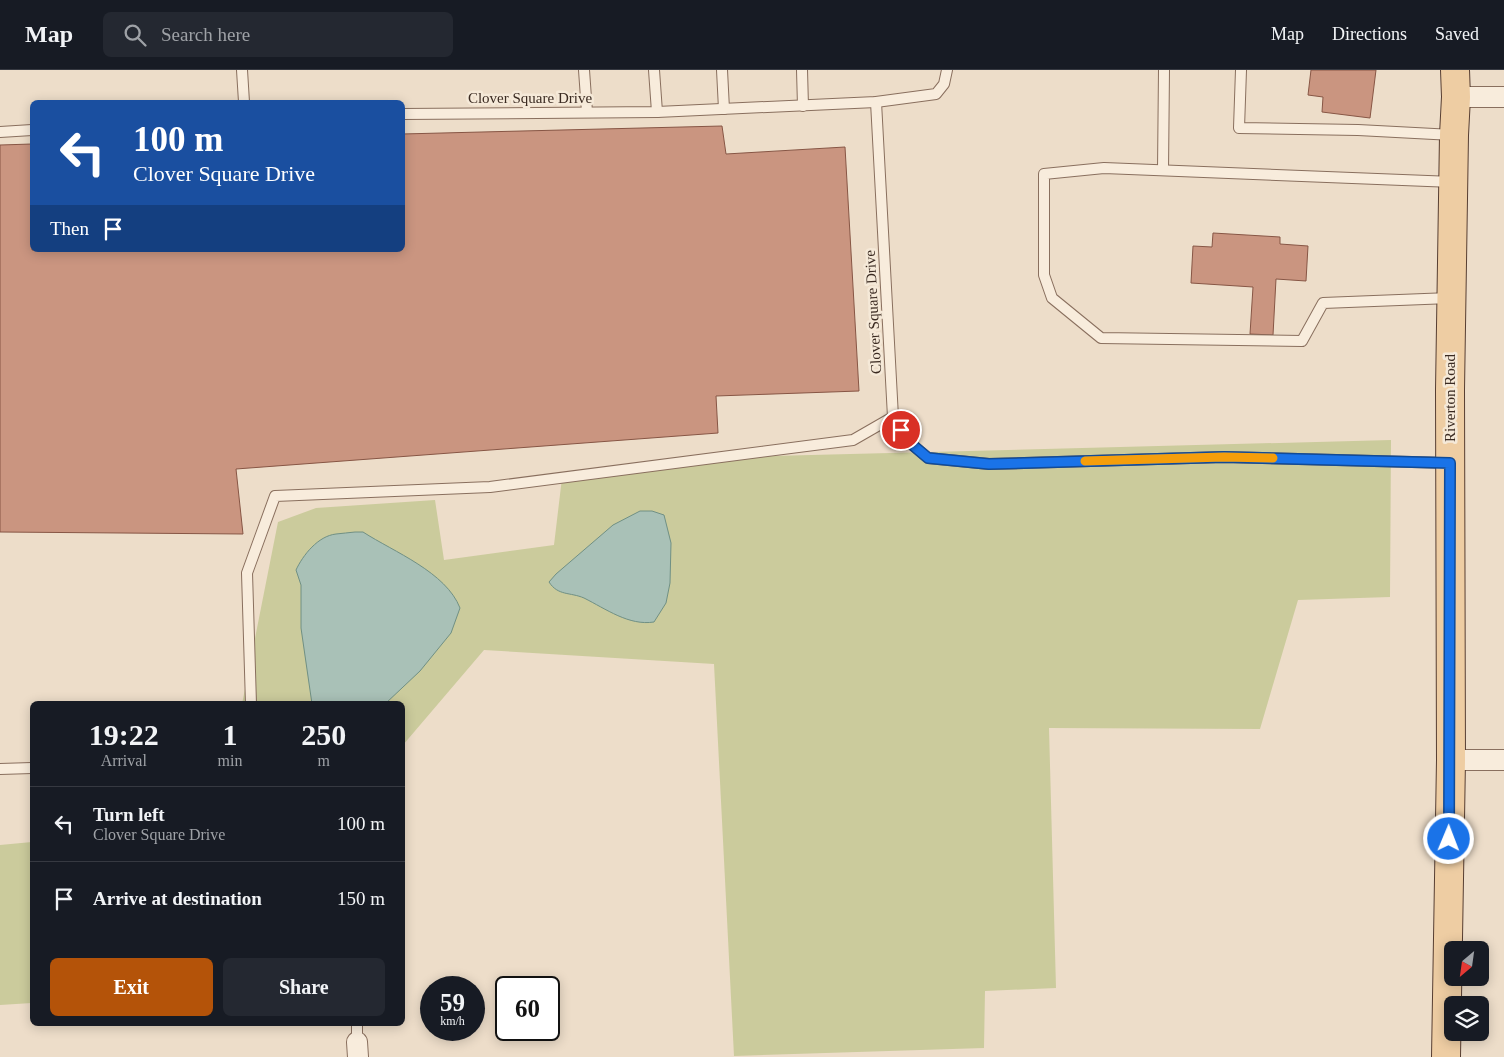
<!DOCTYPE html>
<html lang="en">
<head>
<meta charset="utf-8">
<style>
  :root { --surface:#171b24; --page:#242831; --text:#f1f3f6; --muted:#9ea1a6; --line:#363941; --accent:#b45309 }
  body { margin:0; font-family:Georgia,serif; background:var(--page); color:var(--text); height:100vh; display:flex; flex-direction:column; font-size:19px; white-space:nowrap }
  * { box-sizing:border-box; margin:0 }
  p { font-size:16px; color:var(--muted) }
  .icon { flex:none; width:28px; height:28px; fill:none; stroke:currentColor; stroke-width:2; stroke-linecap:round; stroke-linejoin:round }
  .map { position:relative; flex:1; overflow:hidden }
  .side { position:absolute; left:30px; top:631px; width:375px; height:325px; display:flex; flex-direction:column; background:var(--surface); border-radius:8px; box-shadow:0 2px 12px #0003 }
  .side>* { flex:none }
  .hud { position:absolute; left:30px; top:30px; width:375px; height:152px; border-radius:8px; box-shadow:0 2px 12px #0003; background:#1a4fa0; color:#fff; overflow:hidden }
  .needle { width:32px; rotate:209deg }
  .buttons { position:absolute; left:1444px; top:871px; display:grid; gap:10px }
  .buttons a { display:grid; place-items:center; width:45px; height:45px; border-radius:8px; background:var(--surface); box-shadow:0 2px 12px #0003; font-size:25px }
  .speed { position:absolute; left:420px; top:906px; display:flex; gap:10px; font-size:25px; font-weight:700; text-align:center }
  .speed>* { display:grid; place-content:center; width:65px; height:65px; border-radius:50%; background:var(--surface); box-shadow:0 2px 12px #0003; line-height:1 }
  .speed small { font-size:12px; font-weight:400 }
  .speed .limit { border:2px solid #111; border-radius:8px; background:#fff; color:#111 }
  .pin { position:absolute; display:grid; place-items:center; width:42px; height:42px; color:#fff; margin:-21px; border:2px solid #fff; border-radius:50%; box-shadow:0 1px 5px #0007 }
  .me { position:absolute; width:55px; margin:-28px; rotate:1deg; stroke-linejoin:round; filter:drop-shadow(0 0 4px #0008) }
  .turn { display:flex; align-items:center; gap:18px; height:105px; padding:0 20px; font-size:22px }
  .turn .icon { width:65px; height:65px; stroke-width:2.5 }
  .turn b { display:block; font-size:35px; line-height:42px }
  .then { display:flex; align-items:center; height:48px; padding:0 20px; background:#0003; gap:10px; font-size:19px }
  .eta { display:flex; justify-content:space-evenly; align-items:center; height:85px; text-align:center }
  .eta b { font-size:30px; font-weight:600; line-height:35px }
  .button { display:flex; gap:10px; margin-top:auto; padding:10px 20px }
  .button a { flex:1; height:58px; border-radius:8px; background:var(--accent); color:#fff; font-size:20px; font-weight:600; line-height:58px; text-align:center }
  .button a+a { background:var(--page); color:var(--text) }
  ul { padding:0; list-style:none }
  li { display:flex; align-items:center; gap:15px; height:75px; padding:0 20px; border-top:1px solid var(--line) }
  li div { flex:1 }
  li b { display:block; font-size:19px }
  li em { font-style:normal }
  header { display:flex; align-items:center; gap:30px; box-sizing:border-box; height:70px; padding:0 25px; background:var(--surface); border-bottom:1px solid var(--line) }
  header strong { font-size:24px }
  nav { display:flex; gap:28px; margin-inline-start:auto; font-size:18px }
  .search { width:350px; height:45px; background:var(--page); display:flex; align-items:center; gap:12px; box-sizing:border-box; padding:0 18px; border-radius:8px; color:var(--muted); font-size:19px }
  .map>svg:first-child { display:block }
  .green { fill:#cbcb9c }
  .water { fill:#a9c1b7; stroke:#709084 }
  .building { fill:#ca9580; stroke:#875645 }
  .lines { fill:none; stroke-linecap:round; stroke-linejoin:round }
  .lane-casing { stroke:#896f5e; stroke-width:12 }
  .street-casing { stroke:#896f5e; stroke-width:22 }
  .primary-casing { stroke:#573e32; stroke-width:30 }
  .lane { stroke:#f8ecdc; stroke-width:10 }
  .street { stroke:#f8ecdc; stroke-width:20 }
  .primary { stroke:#eecda3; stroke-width:28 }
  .route-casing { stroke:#114b97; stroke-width:12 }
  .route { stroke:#1a73e8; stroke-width:9 }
  .slow { stroke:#f59e0b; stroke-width:9 }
  .labels { text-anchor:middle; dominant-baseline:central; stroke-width:5; stroke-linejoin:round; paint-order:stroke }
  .street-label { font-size:15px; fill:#3a2a21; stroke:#f5e9d8 }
</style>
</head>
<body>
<header>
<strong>Map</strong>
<div class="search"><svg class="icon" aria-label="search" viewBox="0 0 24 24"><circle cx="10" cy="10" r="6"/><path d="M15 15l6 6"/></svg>Search here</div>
<nav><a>Map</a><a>Directions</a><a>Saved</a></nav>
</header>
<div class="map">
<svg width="1504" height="987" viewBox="0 0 1504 987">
  <rect width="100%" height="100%" fill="#edddc9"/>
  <g class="green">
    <path d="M1391 370 1390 527 1298 530 1260 659 1049 658 1056 918 985 921 984 978 734 986 714 594 484 580 403 675 402 634H242L278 452 316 438 435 430 444 490 554 475 562 408 696 388Z"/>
    <path d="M32 772V933L0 935V775Z"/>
  </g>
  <g class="water">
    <path d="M640 441H652L664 445 671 473 670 513 666 533 654 552C629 556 606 539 584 528 570 522 558 526 549 512L556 504 613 455Z"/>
    <path d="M355 462H363C394 482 446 502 460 538L451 563 420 601 385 634H312L301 558V515L296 500C303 485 318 466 336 464 342 463 349 463 355 462Z"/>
  </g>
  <g class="building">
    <path d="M1311 0H1376L1370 48 1322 42 1323 27 1308 25Z"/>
    <path d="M722 56 726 84 845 77 859 321 716 326 718 363 236 399 243 464 0 462V75L32 74V180H402V64Z"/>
    <path d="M1213 163 1280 167V174L1308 176 1306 211 1276 209 1273 265 1250 264 1253 217 1191 213 1193 176 1212 177Z"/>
  </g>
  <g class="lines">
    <defs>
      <g id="lane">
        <path d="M242 0 244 32"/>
        <path d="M584 0 587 42"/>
        <path d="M654 0 657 42"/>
        <path d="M722 0 724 39"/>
        <path d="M802 0 803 36"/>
        <path d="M1241 0 1239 58 1358 60 1453 65"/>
        <path d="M876 32 893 347 909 372 928 388 989 394 1224 387 1449 393"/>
        <path d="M402 44 657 42 876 32 936 24 944 14 947 0"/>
        <path d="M0 62 32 60"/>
        <path d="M1163 100 1164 0"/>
        <path d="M1450 228 1323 233 1302 271 1101 268 1052 228 1044 205V104L1104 98 1453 112"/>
        <path d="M251 634 247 503 275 426 490 417 853 370 893 347"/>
        <path d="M0 699 32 698"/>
        <path d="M357 972V954"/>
      </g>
      <g id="street">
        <path d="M1456 27H1504"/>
        <path d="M1451 690H1504"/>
        <path d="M357 972 358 987"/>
      </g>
      <path id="primary" d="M1446 987 1451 690 1450 320 1454 65 1456 27 1455 0"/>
    </defs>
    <use href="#lane" class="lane-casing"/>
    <use href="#street" class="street-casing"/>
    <use href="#primary" class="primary-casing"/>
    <use href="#lane" class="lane"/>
    <use href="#street" class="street"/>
    <use href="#primary" class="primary"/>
  </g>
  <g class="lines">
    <defs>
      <path id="route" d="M901 360 909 372 928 388 989 394 1224 387 1450 393 1449 769"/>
    </defs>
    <use href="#route" class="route-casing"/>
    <use href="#route" class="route"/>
    <path class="slow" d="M1085 391 1224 387 1273 388"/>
  </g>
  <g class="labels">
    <g class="street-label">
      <text x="530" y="28">Clover Square Drive</text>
      <text transform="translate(873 242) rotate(-93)">Clover Square Drive</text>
      <text transform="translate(1450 328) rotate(-90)">Riverton Road</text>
    </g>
  </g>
</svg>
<div class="buttons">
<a><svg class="needle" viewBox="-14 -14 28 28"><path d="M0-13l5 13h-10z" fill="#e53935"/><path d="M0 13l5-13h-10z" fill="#9ea1a6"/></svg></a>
<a><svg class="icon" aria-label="layers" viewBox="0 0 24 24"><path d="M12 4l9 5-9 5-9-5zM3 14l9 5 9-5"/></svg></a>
</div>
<div class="speed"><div>59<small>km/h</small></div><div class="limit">60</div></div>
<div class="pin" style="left:901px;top:360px;background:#d93025"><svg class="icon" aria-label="arrive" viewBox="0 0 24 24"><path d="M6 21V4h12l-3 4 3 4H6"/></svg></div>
<svg class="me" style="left:1449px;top:769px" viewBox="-20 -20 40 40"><circle r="17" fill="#1a73e8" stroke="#fff" stroke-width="3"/><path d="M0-11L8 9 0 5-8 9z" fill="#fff"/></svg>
<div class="hud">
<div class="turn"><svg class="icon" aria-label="left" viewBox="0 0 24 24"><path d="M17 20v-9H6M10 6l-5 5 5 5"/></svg><div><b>100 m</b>Clover Square Drive</div></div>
<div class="then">Then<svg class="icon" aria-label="arrive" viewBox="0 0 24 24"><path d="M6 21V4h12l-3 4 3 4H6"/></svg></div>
</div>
<section class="side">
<div class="eta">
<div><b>19:22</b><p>Arrival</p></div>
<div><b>1</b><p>min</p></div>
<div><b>250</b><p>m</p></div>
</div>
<ul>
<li><svg class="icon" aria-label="left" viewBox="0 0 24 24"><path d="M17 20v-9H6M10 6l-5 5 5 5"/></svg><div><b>Turn left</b><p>Clover Square Drive</p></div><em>100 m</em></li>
<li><svg class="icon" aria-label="arrive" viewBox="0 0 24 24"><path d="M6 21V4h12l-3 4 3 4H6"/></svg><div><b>Arrive at destination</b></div><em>150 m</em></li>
</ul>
<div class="button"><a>Exit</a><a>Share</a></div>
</section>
</div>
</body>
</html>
